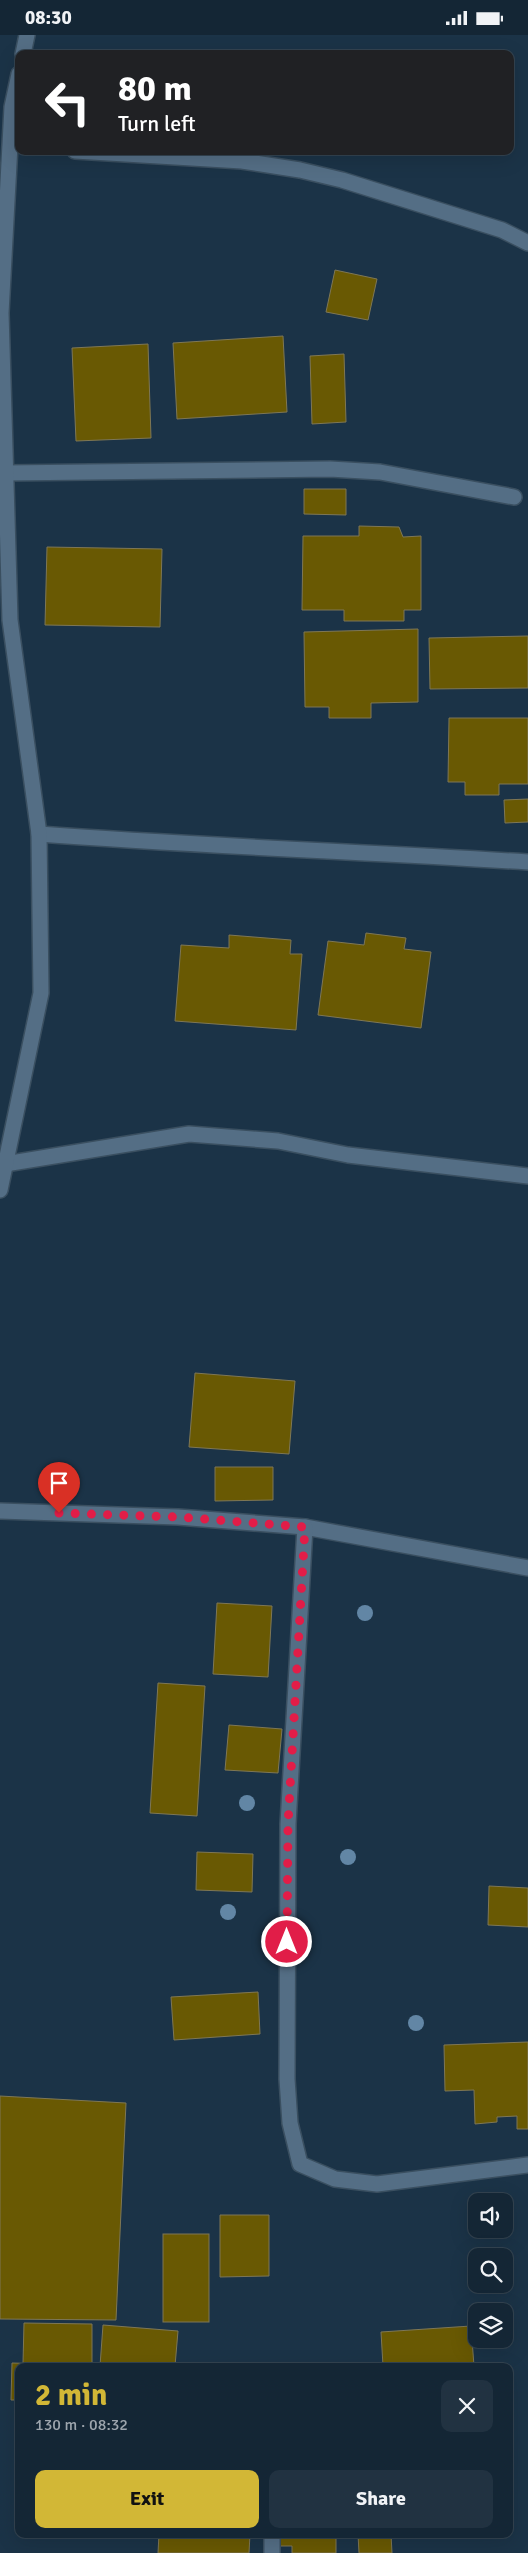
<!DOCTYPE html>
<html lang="en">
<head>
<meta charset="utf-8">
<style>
  :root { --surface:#142635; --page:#213241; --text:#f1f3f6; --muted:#9da5ad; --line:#334350; --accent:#d2b736 }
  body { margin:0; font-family:Signika,sans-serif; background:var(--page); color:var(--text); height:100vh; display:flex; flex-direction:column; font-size:19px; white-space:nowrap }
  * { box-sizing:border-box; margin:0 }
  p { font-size:16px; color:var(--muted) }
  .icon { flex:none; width:28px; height:28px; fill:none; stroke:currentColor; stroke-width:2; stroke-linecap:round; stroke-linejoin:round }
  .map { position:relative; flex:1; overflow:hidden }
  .sheet { position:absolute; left:15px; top:2328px; width:498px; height:175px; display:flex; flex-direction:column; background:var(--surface); border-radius:10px; box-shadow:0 5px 20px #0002,0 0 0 1px var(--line) }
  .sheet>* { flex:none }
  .hud { position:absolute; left:15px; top:15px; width:499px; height:105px; border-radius:10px; box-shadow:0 5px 20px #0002,0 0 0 1px var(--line); background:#202124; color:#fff; overflow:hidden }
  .controls { position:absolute; left:468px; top:2158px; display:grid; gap:10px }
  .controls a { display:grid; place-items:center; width:45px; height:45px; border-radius:10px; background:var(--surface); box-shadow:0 5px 20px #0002,0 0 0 1px var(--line); font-size:25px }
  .pin { position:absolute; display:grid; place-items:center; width:42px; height:42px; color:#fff; margin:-51px -21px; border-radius:50% 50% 50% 0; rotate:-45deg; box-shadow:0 0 5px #0007 }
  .pin .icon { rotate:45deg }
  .me { position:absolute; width:55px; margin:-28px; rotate:0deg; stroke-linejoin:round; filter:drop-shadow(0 0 4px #0008) }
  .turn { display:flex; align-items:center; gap:18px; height:105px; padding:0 20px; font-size:22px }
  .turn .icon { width:65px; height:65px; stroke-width:2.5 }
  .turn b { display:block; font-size:35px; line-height:42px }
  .round { display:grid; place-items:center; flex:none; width:52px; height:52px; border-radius:10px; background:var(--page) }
  .overview { display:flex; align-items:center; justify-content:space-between; height:85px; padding:0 20px }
  h1 { font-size:30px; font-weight:700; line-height:38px; color:var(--accent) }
  .primary-button { display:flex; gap:10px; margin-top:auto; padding:10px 20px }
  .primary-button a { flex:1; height:58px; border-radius:10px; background:var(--accent); color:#111; font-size:20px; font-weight:700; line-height:58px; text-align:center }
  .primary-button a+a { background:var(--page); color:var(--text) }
  .status { display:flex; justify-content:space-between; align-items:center; height:35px; padding:0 25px; background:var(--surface); direction:ltr }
  .status svg { height:14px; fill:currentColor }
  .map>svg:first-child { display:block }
  .building { fill:#695903; stroke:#7e7756 }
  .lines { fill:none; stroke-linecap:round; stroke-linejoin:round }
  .minor-casing { stroke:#3a4f60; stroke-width:18 }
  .minor { stroke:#546e85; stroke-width:15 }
  .tree { fill:#6286a5 }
  .route { stroke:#e11d48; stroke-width:9; stroke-dasharray:0 16.2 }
</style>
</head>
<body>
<div class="status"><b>08:30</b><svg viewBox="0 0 49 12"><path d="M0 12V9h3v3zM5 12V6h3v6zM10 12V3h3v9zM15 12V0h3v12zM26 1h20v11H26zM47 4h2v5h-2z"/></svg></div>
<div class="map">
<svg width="528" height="2518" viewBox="0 0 528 2518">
  <rect width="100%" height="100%" fill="#1b3347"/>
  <g class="building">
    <path d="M335 235 377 244 368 285 326 277Z"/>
    <path d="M283 301 287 377 177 384 173 308Z"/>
    <path d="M148 309 151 403 76 406 72 313Z"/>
    <path d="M344 319 346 387 312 389 310 321Z"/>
    <path d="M304 454H346V480L304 479Z"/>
    <path d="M359 491 399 492 403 502 421 501V575H404V586H344V575H302L303 501H359Z"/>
    <path d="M47 512 162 514 160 592 45 590Z"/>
    <path d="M418 594V667L371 668V683H329V672H305L304 597Z"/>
    <path d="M528 601V653L430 654 429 603Z"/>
    <path d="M449 683H528V749H499V760H465V747H448Z"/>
    <path d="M528 764V787L505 788 504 765Z"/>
    <path d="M366 898 406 903 404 914 431 917 421 993 318 980 328 906 364 910Z"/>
    <path d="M229 900 291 905 290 919H302L296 995 175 986 181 910 229 913Z"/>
    <path d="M195 1338 295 1346 289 1419 189 1412Z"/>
    <path d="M215 1432H273V1465L215 1466Z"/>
    <path d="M217 1568 272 1571 268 1642 213 1639Z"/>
    <path d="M158 1648 205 1651 197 1781 150 1778Z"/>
    <path d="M229 1690 282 1694 278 1738 225 1735Z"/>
    <path d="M197 1817 253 1819 252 1857 196 1855Z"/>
    <path d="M489 1851 528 1853V1892L488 1890Z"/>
    <path d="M258 1957 260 1999 174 2005 171 1962Z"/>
    <path d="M528 2007V2094H517V2081L497 2082V2087L475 2089 474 2055 445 2056 444 2010Z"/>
    <path d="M0 2061 126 2068 116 2285 0 2284Z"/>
    <path d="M220 2180H269V2241L220 2242Z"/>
    <rect x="163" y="2199" width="46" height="88"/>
    <path d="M24 2288 92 2289V2329L23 2328Z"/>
    <path d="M103 2290 178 2296 175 2331H100Z"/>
    <path d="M471 2291 474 2331H383L381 2297Z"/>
    <path d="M12 2328 91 2330V2331H19V2365H11Z"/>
    <path d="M159 2499H250L249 2518H158Z"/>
    <path d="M276 2499H336V2518H292V2511H276Z"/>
    <path d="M358 2499H391L392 2518H359Z"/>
  </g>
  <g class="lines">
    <defs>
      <g id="minor">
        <path d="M23 19 27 0"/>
        <path d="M75 116 242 126 300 135 342 145 502 195 528 208"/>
        <path d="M6 438 330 434 380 437 514 462"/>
        <path d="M39 799C202 811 365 817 528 827"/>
        <path d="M5 1129 189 1099 278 1106 348 1120 528 1141"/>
        <path d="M0 1155 41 958 39 799 10 585 1 278 12 72 19 39"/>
        <path d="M0 1476 178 1482 305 1492 528 1533"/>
        <path d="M305 1492 288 1789 287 2044 290 2088 300 2129 335 2144 377 2149 528 2130"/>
        <path d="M272 2499V2518"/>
      </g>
    </defs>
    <use href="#minor" class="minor-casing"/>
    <use href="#minor" class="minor"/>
  </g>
  <g class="tree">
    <circle cx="365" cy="1578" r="8"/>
    <circle cx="247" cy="1768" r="8"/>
    <circle cx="348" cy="1822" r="8"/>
    <circle cx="228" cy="1877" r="8"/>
    <circle cx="416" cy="1988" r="8"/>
  </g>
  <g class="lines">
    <path class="route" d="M59 1478 178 1482 305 1492 288 1789 287 1907"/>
  </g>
</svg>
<div class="controls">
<a><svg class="icon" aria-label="sound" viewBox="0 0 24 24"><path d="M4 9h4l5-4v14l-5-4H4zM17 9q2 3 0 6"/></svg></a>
<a><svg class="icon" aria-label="search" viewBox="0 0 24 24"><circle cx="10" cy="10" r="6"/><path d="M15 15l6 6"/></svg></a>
<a><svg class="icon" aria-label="layers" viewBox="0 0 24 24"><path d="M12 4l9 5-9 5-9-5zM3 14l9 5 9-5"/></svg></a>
</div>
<div class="pin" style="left:59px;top:1478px;background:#d93025"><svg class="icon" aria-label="arrive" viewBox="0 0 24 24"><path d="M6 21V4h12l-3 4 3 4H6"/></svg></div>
<svg class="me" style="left:287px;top:1907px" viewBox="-20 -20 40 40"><circle r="17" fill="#e11d48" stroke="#fff" stroke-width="3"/><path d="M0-11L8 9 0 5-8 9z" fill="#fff"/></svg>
<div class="hud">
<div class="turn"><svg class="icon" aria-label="left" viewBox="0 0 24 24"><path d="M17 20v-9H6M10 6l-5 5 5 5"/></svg><div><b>80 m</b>Turn left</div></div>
</div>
<section class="sheet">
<div class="overview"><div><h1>2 min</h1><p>130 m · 08:32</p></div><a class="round"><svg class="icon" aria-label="close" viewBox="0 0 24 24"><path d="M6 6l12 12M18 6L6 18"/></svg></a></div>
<div class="primary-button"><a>Exit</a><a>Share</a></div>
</section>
</div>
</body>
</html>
